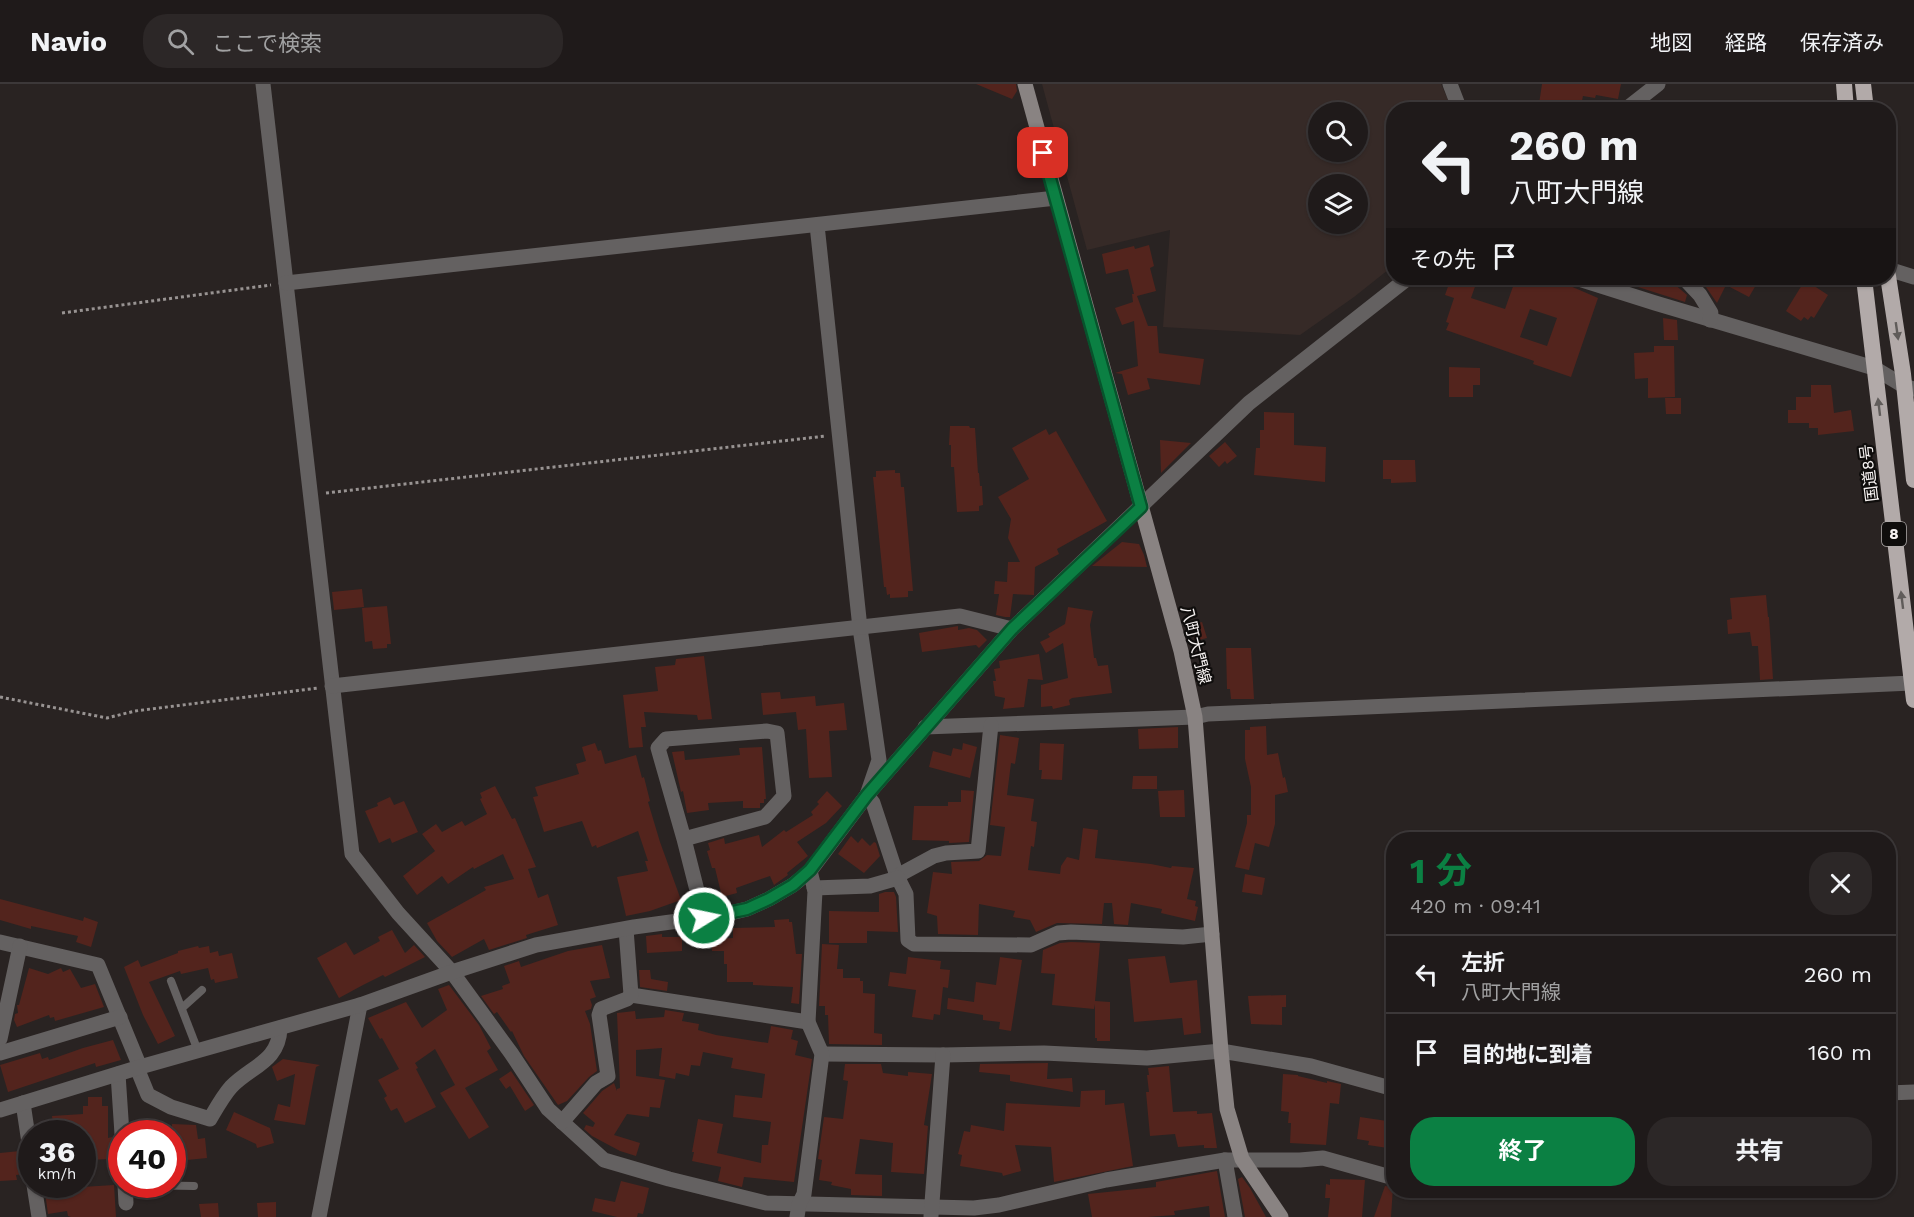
<!DOCTYPE html>
<html lang="ja">
<head>
<meta charset="utf-8">
<style>
  :root { --surface:#1f1a1a; --page:#2c2727; --text:#f1f3f6; --muted:#a1a1a2; --line:#3c3839; --accent:#0b8043 }
  body { margin:0; font-family:"Work Sans","Noto Sans JP",sans-serif; background:var(--page); color:var(--text); height:100vh; display:flex; flex-direction:column; font-size:22px; white-space:nowrap }
  * { box-sizing:border-box; margin:0 }
  p { font-size:20px; color:var(--muted) }
  .icon { flex:none; width:33px; height:33px; fill:none; stroke:currentColor; stroke-width:2; stroke-linecap:round; stroke-linejoin:round }
  .map { position:relative; flex:1; overflow:hidden }
  .side { position:absolute; left:1386px; top:748px; width:510px; height:366px; display:flex; flex-direction:column; background:var(--surface); border-radius:24px; box-shadow:0 2px 4px #0004,0 0 0 2px var(--line) }
  .side>* { flex:none }
  .top-card { position:absolute; left:1386px; top:18px; width:510px; height:183px; border-radius:24px; box-shadow:0 2px 4px #0004,0 0 0 2px var(--line); background:#1f1a1a; color:var(--text); overflow:hidden }
  .controls { position:absolute; left:1308px; top:18px; display:grid; gap:12px }
  .controls a { display:grid; place-items:center; width:60px; height:60px; border-radius:50%; background:var(--surface); box-shadow:0 2px 4px #0004,0 0 0 2px var(--line); font-size:30px }
  .speed { position:absolute; left:18px; top:1036px; display:flex; gap:12px; font-size:30px; font-weight:700; text-align:center }
  .speed>* { display:grid; place-content:center; width:78px; height:78px; border-radius:50%; background:var(--surface); box-shadow:0 2px 4px #0004,0 0 0 2px var(--line); line-height:1 }
  .speed small { font-size:15px; font-weight:400 }
  .speed .limit { border:9px solid #d22; background:#fff; color:#111 }
  .pin { position:absolute; display:grid; place-items:center; width:51px; height:51px; color:#fff; margin:-26px; border-radius:12px; box-shadow:0 3px 9px #0006 }
  .me { position:absolute; width:66px; margin:-33px; rotate:80deg; stroke-linejoin:round; filter:drop-shadow(0 0 4px #0008) }
  .turn { display:flex; align-items:center; gap:21px; height:126px; padding:0 24px; font-size:27px }
  .turn .icon { width:78px; height:78px; stroke-width:2.5 }
  .turn b { display:block; font-size:42px; line-height:51px }
  .then { display:flex; align-items:center; height:57px; padding:0 24px; background:#0003; gap:12px; font-size:22px }
  .round { display:grid; place-items:center; flex:none; width:63px; height:63px; border-radius:24px; background:var(--page) }
  .summary { display:flex; align-items:center; justify-content:space-between; height:102px; padding:0 24px }
  h1 { font-size:36px; font-weight:700; line-height:45px; color:var(--accent) }
  .primary-button { display:flex; gap:12px; margin-top:auto; padding:12px 24px }
  .primary-button a { flex:1; height:69px; border-radius:24px; background:var(--accent); color:#fff; font-size:24px; font-weight:700; line-height:69px; text-align:center }
  .primary-button a+a { background:var(--page); color:var(--text) }
  ul { padding:0; list-style:none }
  li { display:flex; align-items:center; gap:18px; height:78px; padding:0 24px; border-top:2px solid var(--line) }
  li div { flex:1 }
  li b { display:block; font-size:22px }
  li em { font-style:normal }
  header { display:flex; align-items:center; gap:36px; box-sizing:border-box; height:84px; padding:0 30px; background:var(--surface); border-bottom:2px solid var(--line) }
  header strong { font-size:28px }
  nav { display:flex; gap:33px; margin-inline-start:auto; font-size:21px }
  .search { width:420px; height:54px; background:var(--page); display:flex; align-items:center; gap:15px; box-sizing:border-box; padding:0 21px; border-radius:24px; color:var(--muted); font-size:22px }
  .map>svg:first-child { display:block }
  .built { fill:#362a27; fill-rule:evenodd }
  .building { fill:#53241d; fill-rule:evenodd }
  .lines { fill:none; stroke-linecap:round; stroke-linejoin:round }
  .path { stroke:#989392; stroke-width:3; stroke-dasharray:3 3; stroke-linecap:butt }
  .service { stroke:#646161; stroke-width:8 }
  .minor { stroke:#646161; stroke-width:15 }
  .tertiary { stroke:#646161; stroke-width:15 }
  .secondary { stroke:#898382; stroke-width:15 }
  .trunk { stroke:#b2aaa9; stroke-width:16 }
  .oneway { fill:#605c5a }
  .route-casing { stroke:#07532c; stroke-width:15 }
  .route { stroke:#0b8043; stroke-width:10 }
  .labels { text-anchor:middle; dominant-baseline:central; stroke-width:4.5; stroke-linejoin:round; paint-order:stroke }
  .shield { fill:#0f0d0c; stroke:#b1adac; stroke-width:1.5 }
  .shield-label { font-size:15px; font-weight:bold; fill:#f6f2f1 }
  .street-label { font-size:16px; fill:#f6f2f1; stroke:#0f0d0c }
</style>
</head>
<body>
<header>
<strong>Navio</strong>
<div class="search"><svg class="icon" aria-label="search" viewBox="0 0 24 24"><circle cx="10" cy="10" r="6"/><path d="M15 15l6 6"/></svg>ここで検索</div>
<nav><a>地図</a><a>経路</a><a>保存済み</a></nav>
</header>
<div class="map">
<svg width="1914" height="1133" viewBox="0 0 1914 1133">
  <rect width="100%" height="100%" fill="#292322"/>
  <path class="built" d="M1042 0H1441L1452 25 1394 26 1393 182 1354 213 1300 251 1163 243 1170 146 1087 166ZM1318 28H1358V68H1318ZM1318 100H1358V140H1318Z"/>
  <g class="building">
    <path d="M976 0H1016L1017 7 1012 15Z"/>
    <path d="M1542 0H1621L1618 15 1596 11 1595 14 1583 12 1580 26H1556L1557 23 1539 20Z"/>
    <path d="M1149 161 1154 182 1150 184 1156 207 1137 212 1148 242H1157L1159 269 1204 275 1200 301 1147 294 1150 305 1128 311 1122 290 1115 289 1138 282 1134 237 1122 241 1115 224 1133 218 1132 210H1134L1128 185 1106 190 1102 170 1134 162 1135 165Z"/>
    <path d="M1451 194H1478L1471 214 1505 225 1516 194H1538L1553 199 1554 195 1598 214 1571 293 1533 280 1534 277 1446 246 1449 239 1446 238 1454 214 1445 211ZM1530 225 1557 234 1547 262 1520 253Z"/>
    <path d="M1641 194H1675L1673 199 1687 211 1685 218 1638 203Z"/>
    <path d="M1711 194H1760L1749 213 1726 201 1717 219 1706 203Z"/>
    <path d="M1805 196 1828 211 1814 234 1811 232 1808 236 1804 233 1801 237 1786 227Z"/>
    <path d="M1663 234 1677 236 1678 256H1664Z"/>
    <path d="M1654 262H1674L1675 313 1648 314V294L1635 295 1634 269 1654 268Z"/>
    <path d="M1449 283 1480 284V301H1473V313H1449Z"/>
    <path d="M1811 301H1831L1834 329 1851 326 1854 347 1818 351V344H1809V339H1788V326H1796V313H1811Z"/>
    <path d="M1665 314H1681V330H1666Z"/>
    <path d="M1264 328 1294 329V361L1326 363 1325 398 1254 391 1256 364H1260V346H1264Z"/>
    <path d="M950 342H969L970 344H975L978 389H979L980 402H982L983 421 979 422V427L957 428 954 383H951V361H949Z"/>
    <path d="M1046 345 1049 351 1056 347 1107 437 1057 465 1059 470 1035 483 1034 511 1013 510 1010 533H1005L996 531 999 510H994L995 497 1007 498 1008 478H1020L1008 454 1011 435 998 413 1029 395 1012 364Z"/>
    <path d="M1160 356 1191 359 1161 389Z"/>
    <path d="M1225 358 1237 372 1227 380 1225 377 1219 383 1209 372Z"/>
    <path d="M1383 376H1415L1416 398 1391 399V395H1383Z"/>
    <path d="M895 386V389H900L901 403H904L913 507H908V513L890 514V510L887 511 886 503H884L873 393H876V387Z"/>
    <path d="M1122 458 1139 460 1144 471 1147 483 1092 482Z"/>
    <path d="M362 505 364 523 334 526 332 508Z"/>
    <path d="M1766 511 1768 533H1769L1773 595 1760 596 1758 562H1752L1750 548 1728 550 1727 536 1732 535 1730 514Z"/>
    <path d="M387 522 391 560H387V564L373 565 372 557 365 558 362 524Z"/>
    <path d="M1068 523 1093 527 1090 541 1094 574H1096L1098 582 1108 581 1112 609 1072 614 1069 616 1070 621 1053 625 1052 622 1041 623V601L1068 594 1063 559 1046 569 1040 558 1050 553 1048 550 1065 540Z"/>
    <path d="M1202 538 1207 554 1195 557 1191 541Z"/>
    <path d="M958 542V546L969 544 977 546 987 556 979 564 976 561 922 568 919 549Z"/>
    <path d="M1226 564H1251L1254 615H1231L1230 605H1227Z"/>
    <path d="M1039 570 1043 596 1028 595 1024 623 1003 625 1005 614 995 612 993 597H996L994 585 1000 584 999 577Z"/>
    <path d="M704 572 712 635 698 636 697 631 644 628 646 643H641L643 663 629 664 623 611 658 607 655 583 675 581 676 575Z"/>
    <path d="M780 608 781 615 815 612 816 622 844 619 847 646 829 647 832 693 809 694 806 645 798 646 796 628 763 631 761 609Z"/>
    <path d="M1266 642 1267 671 1278 669 1283 694 1285 693 1288 708 1275 711V740L1269 763 1255 759 1249 786 1235 783 1247 739V731H1251V703L1245 675V646H1250V643Z"/>
    <path d="M1178 643V664L1139 665 1138 645Z"/>
    <path d="M1000 651 1019 654 1015 680 1011 679 1007 711 1034 715 1031 737 1037 738 1034 763 1031 762 1028 786 1060 790 1061 782 1067 773 1079 776 1083 744 1098 746 1095 774 1151 780 1171 784 1172 782 1194 784 1187 815 1196 817 1195 822 1198 823 1195 837 1161 829 1162 825 1131 819 1128 841 1114 840 1112 819H1104L1102 840 1057 839 1036 848 1030 836 1013 833 1015 827 979 820 978 851 938 850 937 832 927 829 933 788 952 790 951 778 979 777 987 771 1001 772 1005 743 990 741Z"/>
    <path d="M595 659 598 667 601 666 605 680 636 671 642 694 644 693 650 717 648 718 660 758 681 816 650 827 626 832 617 793 648 787 645 777H648L638 747 597 764 596 761 592 763 582 737 544 748 533 713 538 712 535 703 579 690 576 680 586 677 582 663Z"/>
    <path d="M963 659 977 663 970 694 929 683 933 667 951 672 953 664 962 666Z"/>
    <path d="M1040 659 1064 660 1062 696 1041 695 1042 686H1039Z"/>
    <path d="M762 663 766 715H764V719H760V724H743V717L708 719 709 726 687 729 683 707 681 708 672 668 684 667 685 676 740 671 739 664Z"/>
    <path d="M1133 692H1157V705H1132Z"/>
    <path d="M495 702 512 735 515 734 536 783 528 785 538 814 548 810 558 841 526 851 527 854 489 866 484 855 452 873 437 857 427 839 486 806 484 803 514 795 503 770 474 785 473 783 448 800 442 792 417 811 403 792 435 767 422 750 436 740 442 748 462 737 465 742 487 730 480 715 482 714 480 709Z"/>
    <path d="M961 706 974 707 969 758 949 759V757L912 756 914 722H948V718H961Z"/>
    <path d="M1184 706 1185 733H1160L1158 707Z"/>
    <path d="M827 707 842 722 826 739 797 758 808 772 787 789 788 791 774 801 770 792 736 804 737 809 722 813 715 784H712L707 767 710 766 708 759 724 754 725 760 759 751 762 763 784 746 786 748 813 731 811 728 819 720 817 718Z"/>
    <path d="M390 713 394 721 404 717 418 748 392 759 390 754 379 759 365 727 378 722 377 719Z"/>
    <path d="M851 752 858 759 862 754 870 762 874 758 876 759 880 772 864 789 838 770Z"/>
    <path d="M1245 790 1265 794 1262 811 1242 808Z"/>
    <path d="M885 808H894L896 813 898 848 867 847V859H829V827L879 828V810Z"/>
    <path d="M0 815 83 837 84 833 98 838 91 863 76 858 78 852 31 842V845L0 836Z"/>
    <path d="M789 835V838H792L796 870H802L799 920 791 919 793 903 753 901V898H727V880H724V867H712L711 855 733 854V844L775 843 774 836Z"/>
    <path d="M392 846 405 869 414 861 425 873 385 893 383 891 363 901 339 914 317 874 346 858 354 871 380 857 378 853Z"/>
    <path d="M692 846 706 847V859H691Z"/>
    <path d="M662 850V853H682V867L647 869 646 852Z"/>
    <path d="M1071 858 1100 859 1095 917 1110 918V957H1097V954H1095V920L1094 925 1052 921 1055 890 1041 889 1043 866 1060 859Z"/>
    <path d="M822 860 839 861 837 885H843V894H860V897H863V909L875 910 874 949 882 950V961L829 960 828 931H825V922H819Z"/>
    <path d="M602 861 610 894 590 897 596 913 590 915 592 921 591 925 585 927 590 940 597 987 589 993 567 1017 558 1021 524 972 512 947 511 948 497 928 494 930 481 912 503 905 502 902 510 899 504 882 519 877 521 883 568 867Z"/>
    <path d="M198 862 199 864 209 862 210 869 218 867 219 872 232 869 238 894 215 899 214 895 211 896 208 884 181 890 180 887 149 898 175 952 158 960 143 931 124 883 138 876 141 883 178 869V867Z"/>
    <path d="M1165 872 1170 899 1197 896 1201 949 1184 951 1182 934 1134 938 1128 875Z"/>
    <path d="M908 873 941 877 940 885 950 886 948 904 943 903 940 931 934 930 933 936 912 933 916 906 888 902 890 888 906 890Z"/>
    <path d="M1000 873 1022 876 1011 947 999 945 1000 938 983 936V931L947 925 948 914 974 918 976 898 996 901Z"/>
    <path d="M29 884 48 890 61 884 63 888 70 885 81 904 95 900 104 923 55 937 54 933 50 934 49 931 17 943 14 936 15 930 18 929 17 921H19Z"/>
    <path d="M639 886H650L651 895 668 898 667 907 640 903Z"/>
    <path d="M449 901 479 941 491 964 487 967 498 986 465 1004 489 1043 469 1055 440 1009 455 1001 435 965 415 979 418 984 416 985 436 1023 405 1039 397 1024 391 1027 384 1014 387 1012 378 996 399 985 382 954 380 955 368 934 406 918 422 944 447 926 438 905Z"/>
    <path d="M1286 911V923H1282V941L1251 940 1248 912Z"/>
    <path d="M665 926 684 929 682 937 699 940 698 946 716 951 768 959 771 942 793 946 791 955 798 957 795 971 812 975 794 1098 744 1093 742 1103 718 1097 721 1083 692 1077 694 1068H692L698 1035 723 1040 717 1069 761 1079 762 1061H768L771 1038 733 1033 735 1011 762 1014 765 990 731 984 733 974 703 968 700 982 691 981 689 992 676 989 675 995 659 992 662 964 636 966V992L665 996 660 1024 650 1023 649 1033 627 1030 614 1051 640 1059 636 1072 620 1067 592 1052 584 1045 586 1041 593 1043 595 1039 583 1029 602 1007 614 999 617 1007V1005L620 1004 617 929 635 927 636 935 664 933Z"/>
    <path d="M113 956 121 976 96 983 95 979 8 1008 0 981 40 969 42 975 48 973 49 976 83 964Z"/>
    <path d="M283 975 320 981 316 983 305 1041 274 1036 278 1020 290 1023 295 990 277 997 272 983Z"/>
    <path d="M1048 979 1047 995 1072 994 1073 1008 1010 997V991L979 988 980 980Z"/>
    <path d="M845 980H881L883 989 908 992V988L932 990 924 1041 928 1042 924 1090 891 1088 893 1059 860 1055 855 1090 882 1091V1112L851 1111V1105L831 1101 832 1098 819 1096 822 1076 818 1075 824 1033 843 1035 848 997 843 996Z"/>
    <path d="M1169 982 1173 1028 1197 1027V1030L1212 1029 1217 1064H1204V1061L1178 1063 1175 1050 1150 1052 1146 1008H1149L1147 991H1149L1148 984Z"/>
    <path d="M511 987 534 1021 525 1027 510 1002 506 1005 499 995Z"/>
    <path d="M1283 990 1298 991V992L1327 999V997L1341 1000 1339 1020 1330 1019 1326 1061 1290 1059 1291 1039H1288L1289 1028 1281 1027Z"/>
    <path d="M1105 1006V1021L1124 1019 1133 1082 1054 1098 1051 1063 1015 1061 1021 1087 1003 1092 1002 1089 960 1082 962 1071 958 1070 964 1047 970 1048 971 1041 1004 1047 1006 1019 1080 1023 1081 1007Z"/>
    <path d="M88 1013H102V1022H108V1054L112 1053 113 1069H109V1075L89 1076 88 1048 54 1050 52 1032 83 1030V1022H88Z"/>
    <path d="M234 1028 270 1044 274 1059 257 1064 256 1060 226 1046Z"/>
    <path d="M1360 1033 1394 1038V1065L1368 1061 1369 1057 1357 1055Z"/>
    <path d="M172 1040 196 1041 198 1055 205 1054 207 1074 187 1076 186 1069 172 1070Z"/>
    <path d="M20 1067 24 1090 16 1091 17 1096 0 1097V1069Z"/>
    <path d="M1217 1087 1225 1133H1210L1209 1122 1174 1127 1175 1131 1148 1133H1092L1088 1110 1156 1103V1098Z"/>
    <path d="M1242 1093 1250 1104 1266 1133H1245L1238 1095Z"/>
    <path d="M1330 1095 1365 1096 1362 1133H1328L1330 1114H1325L1326 1100 1330 1101Z"/>
    <path d="M621 1097 649 1104 643 1130 638 1129 637 1133H617L592 1127 595 1114 615 1118Z"/>
    <path d="M57 1101H82V1103L114 1101 116 1133H71L68 1132 67 1127 48 1130 45 1108 58 1106Z"/>
    <path d="M1385 1102 1393 1103 1391 1133H1374Z"/>
    <path d="M276 1118V1133H258L257 1119Z"/>
    <path d="M218 1119 219 1133H201L199 1120Z"/>
  </g>
  <g class="lines">
    <g class="path">
      <path d="M62 229 271 201"/>
      <path d="M326 409 826 352"/>
      <path d="M0 613 107 634 135 627 318 604"/>
    </g>
    <g class="service">
      <path d="M171 897 198 967"/>
      <path d="M182 924 202 906"/>
      <path d="M137 1101 194 1102"/>
    </g>
    <g class="minor">
      <path d="M263 0 352 770 398 829 452 888 511 969 548 1025 604 1076 669 1095 766 1119 974 1124 999 1121 1106 1096 1225 1076"/>
      <path d="M1450 0 1460 26"/>
      <path d="M817 141 860 544 879 676 867 711 873 719 897 792 906 810 908 856 914 860 1031 861 1058 849 1071 848 1183 853 1212 850"/>
      <path d="M1888 185 1914 193"/>
      <path d="M1576 194 1655 219 1874 284 1904 302 1914 305"/>
      <path d="M1684 194 1700 211 1711 229 1710 236"/>
      <path d="M286 199 1056 114"/>
      <path d="M332 602 960 532 1012 545"/>
      <path d="M925 643 1195 633 1208 630 1912 599"/>
      <path d="M684 755 658 664 666 655 767 647 777 649 784 712 765 733 684 755 704 834"/>
      <path d="M897 792 934 772 946 769 978 767 991 641"/>
      <path d="M814 804 870 802 898 794"/>
      <path d="M626 845 631 911 808 938"/>
      <path d="M0 858 98 881 140 983"/>
      <path d="M0 955 20 862"/>
      <path d="M0 969 120 933"/>
      <path d="M822 970 943 971 1044 969 1147 974 1221 967 1311 982 1394 1005"/>
      <path d="M137 984 148 1011 171 1023 210 1035C217 1023 223 1012 231 1003 251 982 279 978 280 944"/>
      <path d="M118 990 122 1050"/>
      <path d="M1888 1009 1914 1008"/>
      <path d="M23 1019 32 1079"/>
      <path d="M562 1038 596 999 608 992 599 931 601 925 627 915 631 911"/>
      <path d="M34 1101 39 1133"/>
      <path d="M125 1101 126 1119"/>
      <path d="M931 1132 943 971"/>
      <path d="M319 1133 360 921"/>
      <path d="M797 1133 799 1120 804 1110 822 970 808 938 815 807 810 787"/>
      <path d="M1235 1133 1225 1076H1300L1323 1074 1394 1094"/>
    </g>
    <g class="tertiary">
      <path d="M1625 26 1658 0"/>
      <path d="M0 1026 140 983 360 921 452 888 536 861 634 843 722 831 747 825 769 815 793 801 810 787 867 711 1012 545 1249 319 1408 194"/>
    </g>
    <path class="secondary" d="M1025 0 1181 567 1195 633 1221 967 1227 1025 1242 1075 1281 1133"/>
    <g class="trunk">
      <path d="M1844 0 1846 26"/>
      <path d="M1863 0 1866 26"/>
      <path d="M1888 192 1903 290 1914 396"/>
      <path d="M1864 194 1914 616"/>
    </g>
  </g>
  <defs><path id="oneway-solid" d="M-6-.8H1V-3.2L6.5 0L1 3.2V.8H-6Z" transform="scale(1.5)"/></defs>
  <g class="oneway">
    <use href="#oneway-solid" transform="translate(1897 247) rotate(82)"/>
    <use href="#oneway-solid" transform="translate(1879 323) rotate(-97)"/>
    <use href="#oneway-solid" transform="translate(1902 516) rotate(-97)"/>
  </g>
  <g class="lines">
    <defs>
      <path id="route" d="M704 834 747 825 769 815 793 801 810 786 867 711 1012 545 1141 423 1043 69"/>
    </defs>
    <use href="#route" class="route-casing"/>
    <use href="#route" class="route"/>
  </g>
  <g class="labels">
    <rect class="shield" x="1882" y="438" width="24" height="24" rx="4.5"/>
    <g class="shield-label">
      <text x="1894" y="450">8</text>
    </g>
    <g class="street-label">
      <text transform="translate(1869 389) rotate(-97)">国道8号</text>
      <text transform="translate(1196 561) rotate(76)">八町大門線</text>
    </g>
  </g>
</svg>
<div class="controls">
<a><svg class="icon" aria-label="search" viewBox="0 0 24 24"><circle cx="10" cy="10" r="6"/><path d="M15 15l6 6"/></svg></a>
<a><svg class="icon" aria-label="layers" viewBox="0 0 24 24"><path d="M12 4l9 5-9 5-9-5zM3 14l9 5 9-5"/></svg></a>
</div>
<div class="speed"><div>36<small>km/h</small></div><div class="limit">40</div></div>
<div class="pin" style="left:1043px;top:69px;background:#d93025"><svg class="icon" aria-label="arrive" viewBox="0 0 24 24"><path d="M6 21V4h12l-3 4 3 4H6"/></svg></div>
<svg class="me" style="left:704px;top:834px" viewBox="-20 -20 40 40"><circle r="17" fill="#0b8043" stroke="#fff" stroke-width="3"/><path d="M0-11L8 9 0 5-8 9z" fill="#fff"/></svg>
<div class="top-card">
<div class="turn"><svg class="icon" aria-label="left" viewBox="0 0 24 24"><path d="M17 20v-9H6M10 6l-5 5 5 5"/></svg><div><b>260 m</b>八町大門線</div></div>
<div class="then">その先<svg class="icon" aria-label="arrive" viewBox="0 0 24 24"><path d="M6 21V4h12l-3 4 3 4H6"/></svg></div>
</div>
<section class="side">
<div class="summary"><div><h1>1 分</h1><p>420 m · 09:41</p></div><a class="round"><svg class="icon" aria-label="close" viewBox="0 0 24 24"><path d="M6 6l12 12M18 6L6 18"/></svg></a></div>
<ul>
<li><svg class="icon" aria-label="left" viewBox="0 0 24 24"><path d="M17 20v-9H6M10 6l-5 5 5 5"/></svg><div><b>左折</b><p>八町大門線</p></div><em>260 m</em></li>
<li><svg class="icon" aria-label="arrive" viewBox="0 0 24 24"><path d="M6 21V4h12l-3 4 3 4H6"/></svg><div><b>目的地に到着</b></div><em>160 m</em></li>
</ul>
<div class="primary-button"><a>終了</a><a>共有</a></div>
</section>
</div>
</body>
</html>
